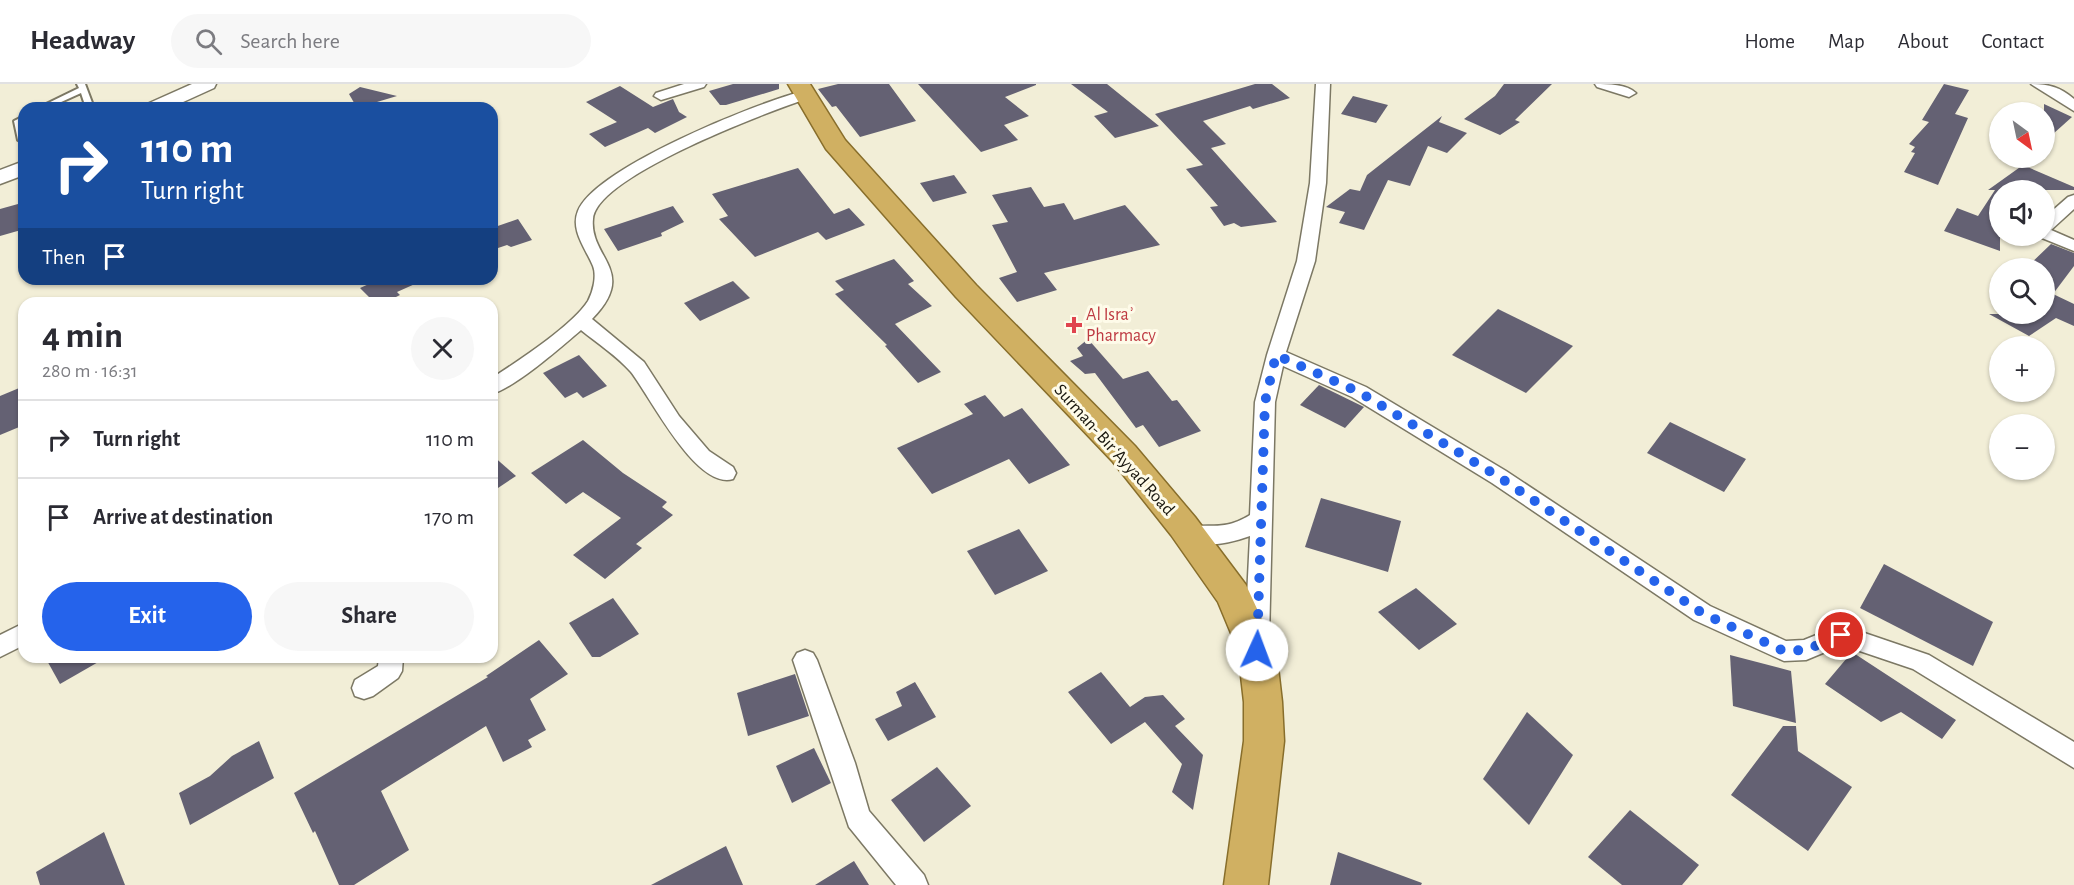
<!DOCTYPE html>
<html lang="en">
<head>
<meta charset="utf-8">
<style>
  :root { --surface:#fff; --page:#f7f7f7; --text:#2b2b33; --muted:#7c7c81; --line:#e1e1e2; --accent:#2563eb }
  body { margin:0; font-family:"Alegreya Sans",sans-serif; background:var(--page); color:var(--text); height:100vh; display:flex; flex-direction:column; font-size:22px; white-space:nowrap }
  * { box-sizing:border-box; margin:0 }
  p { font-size:20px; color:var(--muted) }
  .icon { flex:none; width:33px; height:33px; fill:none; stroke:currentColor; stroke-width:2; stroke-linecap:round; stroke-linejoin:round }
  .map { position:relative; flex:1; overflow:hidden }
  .side { position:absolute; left:18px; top:213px; width:480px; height:366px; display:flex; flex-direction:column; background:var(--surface); border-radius:18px; box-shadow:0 2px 4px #0004 }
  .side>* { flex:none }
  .top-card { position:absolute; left:18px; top:18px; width:480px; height:183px; border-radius:18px; box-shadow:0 2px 4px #0004; background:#1a4fa0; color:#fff; overflow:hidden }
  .needle { width:39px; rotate:147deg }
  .controls { position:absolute; left:1989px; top:18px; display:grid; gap:12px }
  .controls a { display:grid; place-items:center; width:66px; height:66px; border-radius:50%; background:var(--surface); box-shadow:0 2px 4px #0004; font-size:30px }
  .pin { position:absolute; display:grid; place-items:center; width:51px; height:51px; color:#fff; margin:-26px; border:3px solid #fff; border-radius:50%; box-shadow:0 2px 6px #0007 }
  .me { position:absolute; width:66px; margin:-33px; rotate:2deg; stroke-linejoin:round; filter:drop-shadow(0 0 4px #0008) }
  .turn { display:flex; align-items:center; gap:21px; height:126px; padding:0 24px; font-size:27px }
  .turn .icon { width:78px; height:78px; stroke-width:2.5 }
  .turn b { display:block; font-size:42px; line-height:51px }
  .then { display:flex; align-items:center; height:57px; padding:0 24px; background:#0003; gap:12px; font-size:22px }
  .round { display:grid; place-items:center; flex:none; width:63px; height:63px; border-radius:32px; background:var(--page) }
  .overview { display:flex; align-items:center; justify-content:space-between; height:102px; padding:0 24px }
  h1 { font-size:36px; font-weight:700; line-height:45px }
  .button { display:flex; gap:12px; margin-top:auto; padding:12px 24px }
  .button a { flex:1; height:69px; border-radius:36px; background:var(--accent); color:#fff; font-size:24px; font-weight:700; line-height:69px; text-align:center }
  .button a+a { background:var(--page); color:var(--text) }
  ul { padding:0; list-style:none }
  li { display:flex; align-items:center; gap:18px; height:78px; padding:0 24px; border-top:2px solid var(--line) }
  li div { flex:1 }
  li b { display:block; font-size:22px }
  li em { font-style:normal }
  header { display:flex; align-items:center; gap:36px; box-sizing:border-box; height:84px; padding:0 30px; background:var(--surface); border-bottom:2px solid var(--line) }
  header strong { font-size:28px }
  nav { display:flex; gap:33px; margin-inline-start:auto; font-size:21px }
  .search { width:420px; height:54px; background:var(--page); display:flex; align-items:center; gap:15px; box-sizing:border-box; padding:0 21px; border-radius:33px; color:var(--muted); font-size:22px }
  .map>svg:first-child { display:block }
  .building { fill:#646173 }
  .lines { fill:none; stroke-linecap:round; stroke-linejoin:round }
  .service-casing { stroke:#7c7864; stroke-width:4 }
  .minor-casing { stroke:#7c7864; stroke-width:3 }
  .tertiary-casing { stroke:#7c7864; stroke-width:3 }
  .trunk-casing { stroke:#886e2b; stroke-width:3 }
  .service { fill:#fff; fill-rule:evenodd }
  .minor { fill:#fff; fill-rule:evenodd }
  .tertiary { fill:#fff; fill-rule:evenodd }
  .trunk { fill:#d0b062; fill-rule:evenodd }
  .route { stroke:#2563eb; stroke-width:10; stroke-dasharray:0 18 }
  .health-dot { fill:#e0444e; stroke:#fefbe9; stroke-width:2 }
  .labels { text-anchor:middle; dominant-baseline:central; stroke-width:6; stroke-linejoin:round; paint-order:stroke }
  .health-label { font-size:18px; fill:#be3a42; stroke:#fefbe9; text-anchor:start }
  .street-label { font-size:18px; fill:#19170f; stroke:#fefbe9 }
</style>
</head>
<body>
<header>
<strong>Headway</strong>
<div class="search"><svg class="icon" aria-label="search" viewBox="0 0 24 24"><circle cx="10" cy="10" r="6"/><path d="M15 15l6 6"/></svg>Search here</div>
<nav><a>Home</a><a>Map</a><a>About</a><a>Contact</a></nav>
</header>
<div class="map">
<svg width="2074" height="801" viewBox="0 0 2074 801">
  <rect width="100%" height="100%" fill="#f2eed7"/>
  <g class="building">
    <path d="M733 0H779V5L726 21H720L709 7Z"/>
    <path d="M838 0H889L916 37 860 53 836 22 832 23 818 5Z"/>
    <path d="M918 0H1036V1L1005 13 1029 32 1004 41 1018 56 981 68Z"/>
    <path d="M1071 0H1107L1159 42 1115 54 1094 32 1108 28Z"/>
    <path d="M1255 0H1272L1290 14 1253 25 1250 22 1203 37 1226 60 1211 64 1277 138 1241 143 1234 139 1224 142 1210 123 1218 122 1186 85 1203 81 1155 30Z"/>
    <path d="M1504 0H1552L1515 36 1520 38 1500 51 1464 35 1495 12Z"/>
    <path d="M1944 0 1969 6 1955 30 1968 34 1938 101 1904 88 1915 69 1911 68 1915 63 1909 60 1929 38 1922 36Z"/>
    <path d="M620 2 653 23 673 15 679 28 687 33 655 49 648 44 605 63 589 50 617 38 586 18Z"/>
    <path d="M360 3 397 12 357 24 349 10Z"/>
    <path d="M1353 12 1388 21 1376 39 1341 30Z"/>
    <path d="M2044 20 2072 33 2044 58Z"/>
    <path d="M1442 32 1439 38 1467 49 1447 69 1428 62 1410 102 1388 96 1364 146 1339 139 1345 128 1326 123 1350 105 1360 107 1367 91Z"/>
    <path d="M2023 81 2074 103V106H2000V167L1944 147 1957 124 1978 132 1995 106H1988Z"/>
    <path d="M798 84 834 130 849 124 865 141 826 156 818 148 755 173 719 135 728 132 712 110Z"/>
    <path d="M954 91 967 109 933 118 920 99Z"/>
    <path d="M1031 103 1044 123 1064 119 1074 136 1125 121 1160 161 1044 189 1057 206 1017 218 999 194 1017 188 992 141 1008 138 992 111Z"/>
    <path d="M18 120 21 146 0 152V125Z"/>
    <path d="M673 122 684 138 661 149 662 152 618 167 604 145Z"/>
    <path d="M518 135 532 156 511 163 507 161 492 166V144Z"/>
    <path d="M2051 160 2074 169V182L2053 210 2074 220V242L2056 234 2029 252 1989 230H2044V184H2026Z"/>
    <path d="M894 175 914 197 908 200 932 222 895 240 941 288 918 299 885 262 887 261 835 210 844 206 835 197Z"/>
    <path d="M380 195H426L397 208 400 211 384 219H375L360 204Z"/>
    <path d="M733 197 750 214 700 237 684 219Z"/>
    <path d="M1498 225 1573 262 1526 309 1452 271Z"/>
    <path d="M1088 255 1123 295 1148 287 1172 317 1177 316 1201 347 1159 363 1143 341 1136 344 1095 289 1085 290 1070 277 1083 272 1077 264Z"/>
    <path d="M579 271 607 302 583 314 577 308 565 314 543 289Z"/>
    <path d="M1319 301 1364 323 1345 344 1300 321Z"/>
    <path d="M24 302V341L0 351V312Z"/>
    <path d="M985 311 1004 333 1022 324 1070 381 1029 400 1009 375 932 410 897 364 973 330 964 320Z"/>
    <path d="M1670 338 1746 375 1724 408 1647 369Z"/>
    <path d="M583 356 623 389 667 418 662 423 673 431 636 460 642 464 605 495 573 471 621 434 583 408 566 420 531 389Z"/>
    <path d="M492 371 516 392 492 408Z"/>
    <path d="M1321 414 1401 437 1388 488 1305 463Z"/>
    <path d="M1019 445 1048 487 995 511 967 467Z"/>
    <path d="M1884 480 1993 538 1973 582 1860 524Z"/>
    <path d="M1416 504 1457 540 1419 566 1378 528Z"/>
    <path d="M613 514 639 550 600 573H592L569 539Z"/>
    <path d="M539 556 568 590 530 615 546 646 528 656 532 663 503 678 486 642 381 707 409 766 354 801H339L315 747 313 749 294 709 488 593 486 592Z"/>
    <path d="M1852 568 1956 636 1942 655 1901 628 1881 638 1825 600Z"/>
    <path d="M1730 571 1791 587 1796 639 1733 622Z"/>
    <path d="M45 573H107L60 600Z"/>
    <path d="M1101 588 1130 623 1145 613 1163 611 1185 635 1175 642 1203 671 1193 726 1172 708 1182 680 1145 638 1111 660 1068 608Z"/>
    <path d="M795 590 809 632 748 652 737 609Z"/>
    <path d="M915 598 936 633 888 657 875 635 902 622 896 608Z"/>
    <path d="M1527 628 1573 671 1529 741 1483 695Z"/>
    <path d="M1783 642H1796L1798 667 1852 703 1808 767 1731 711Z"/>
    <path d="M259 657 274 694 190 741 179 709 210 692 232 672Z"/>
    <path d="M814 664 831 699 792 719 776 682Z"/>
    <path d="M937 683 971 722 924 758 891 716Z"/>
    <path d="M1630 726 1699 781 1682 801H1622L1588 773Z"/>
    <path d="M104 748 125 801H40L36 788Z"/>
    <path d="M726 762 743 801H651Z"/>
    <path d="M1338 768 1422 799 1421 801H1330Z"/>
    <path d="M854 777 869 801H815Z"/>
  </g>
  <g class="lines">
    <defs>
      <g id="service">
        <path d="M77 0H85L94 24H86L81 9 48 24H38L79 4Z"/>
        <path d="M24 32V37L22 38 24 58H22L18 56 14 37Z"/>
      </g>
      <g id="minor">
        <path d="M684 0H706L704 3 661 16 654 12 656 9Z"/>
        <path d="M1316 0H1330L1326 99 1315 177 1286 268 1366 303 1506 387 1710 522 1786 557 1804 556 1841 541 1929 571 2074 658V684L1913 585 1842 561 1806 576 1784 577 1694 536 1492 399 1352 313 1283 282 1275 318 1269 554 1265 561 1257 564 1249 561 1245 554 1250 452C1228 460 1204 464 1181 457L1178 451 1181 445C1207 437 1221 449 1250 431L1255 318 1267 271 1297 177 1310 99Z"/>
        <path d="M1595 0C1609 0 1626 0 1636 9L1629 13 1597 3Z"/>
        <path d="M2031 0C2049 0 2060 3 2074 15V27Z"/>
        <path d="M804 7 809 8 811 11 809 14C770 27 596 92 593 135 589 174 639 187 592 235L644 278 679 332 709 367 733 383 736 389 733 395C696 406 650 312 631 288 617 272 597 259 581 246 560 264 517 302 492 310V294C518 277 572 242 588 217 593 208 597 192 593 182 586 165 570 146 578 127 595 84 758 18 804 7Z"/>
        <path d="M2074 111V125L2051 146 2074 156V167L2037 152H2044V134L2068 113Z"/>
        <path d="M24 539V561L0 573V551Z"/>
        <path d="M805 566 813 569 817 576 855 679 869 727 924 791 928 801H896L849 743 793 576 797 569Z"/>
        <path d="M379 573H403L402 587 398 594 373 612 364 615 355 612 352 604 355 596 378 582Z"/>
      </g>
      <g id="tertiary">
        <path d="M192 0H216L214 4 170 24H144L147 20Z"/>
        <path d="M24 77V91L0 100V86Z"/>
      </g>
      <path id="trunk" d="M788 0H810L845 56 976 201 1135 362 1195 433 1246 501 1276 566 1282 618 1284 657 1268 801H1224L1244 657V618L1238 566 1218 518 1171 451 1113 378 956 213 826 65Z"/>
    </defs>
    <use href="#service" class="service-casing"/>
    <use href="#minor" class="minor-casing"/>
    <use href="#tertiary" class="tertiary-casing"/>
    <use href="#trunk" class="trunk-casing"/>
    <use href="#service" class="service"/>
    <use href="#minor" class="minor"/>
    <use href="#tertiary" class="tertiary"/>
    <use href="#trunk" class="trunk"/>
  </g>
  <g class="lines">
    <path class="route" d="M1257 566 1265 318 1276 271 1359 308 1499 393 1702 529 1784 567 1806 566 1841 551"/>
  </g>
  <path class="health-dot" d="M1071 232h6v6h6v6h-6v6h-6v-6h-6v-6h6z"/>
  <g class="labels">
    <g class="health-label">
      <text x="1086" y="231">Al Israʾ<tspan x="1086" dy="21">Pharmacy</tspan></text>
    </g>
    <g class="street-label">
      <text transform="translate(1114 366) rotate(48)">Surman- Bir ‘Ayyad Road</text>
    </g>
  </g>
</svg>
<div class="controls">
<a><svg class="needle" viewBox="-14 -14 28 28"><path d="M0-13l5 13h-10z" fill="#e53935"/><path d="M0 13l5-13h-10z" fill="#7c7c81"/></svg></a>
<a><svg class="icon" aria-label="sound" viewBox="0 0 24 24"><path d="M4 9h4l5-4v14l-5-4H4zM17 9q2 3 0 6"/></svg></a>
<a><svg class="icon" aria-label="search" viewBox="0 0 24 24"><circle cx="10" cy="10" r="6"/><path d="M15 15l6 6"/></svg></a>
<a>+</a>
<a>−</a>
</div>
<div class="pin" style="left:1841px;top:551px;background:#d93025"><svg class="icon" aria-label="arrive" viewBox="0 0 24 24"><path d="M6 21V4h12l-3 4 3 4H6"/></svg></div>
<svg class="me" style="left:1257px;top:566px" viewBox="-20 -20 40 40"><circle r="19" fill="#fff"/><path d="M0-13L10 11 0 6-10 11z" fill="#2563eb"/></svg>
<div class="top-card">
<div class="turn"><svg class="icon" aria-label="right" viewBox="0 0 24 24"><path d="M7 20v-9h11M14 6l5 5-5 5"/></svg><div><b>110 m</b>Turn right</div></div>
<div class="then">Then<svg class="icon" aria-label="arrive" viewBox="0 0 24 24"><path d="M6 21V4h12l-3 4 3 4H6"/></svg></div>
</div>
<section class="side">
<div class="overview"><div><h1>4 min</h1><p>280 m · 16:31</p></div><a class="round"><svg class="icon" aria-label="close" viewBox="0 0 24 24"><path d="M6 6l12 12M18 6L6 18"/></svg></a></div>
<ul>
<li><svg class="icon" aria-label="right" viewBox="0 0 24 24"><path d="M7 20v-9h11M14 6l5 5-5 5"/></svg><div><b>Turn right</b></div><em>110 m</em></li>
<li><svg class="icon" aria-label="arrive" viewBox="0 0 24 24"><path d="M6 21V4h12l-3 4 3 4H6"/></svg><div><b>Arrive at destination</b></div><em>170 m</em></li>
</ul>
<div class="button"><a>Exit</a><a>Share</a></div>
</section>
</div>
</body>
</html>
